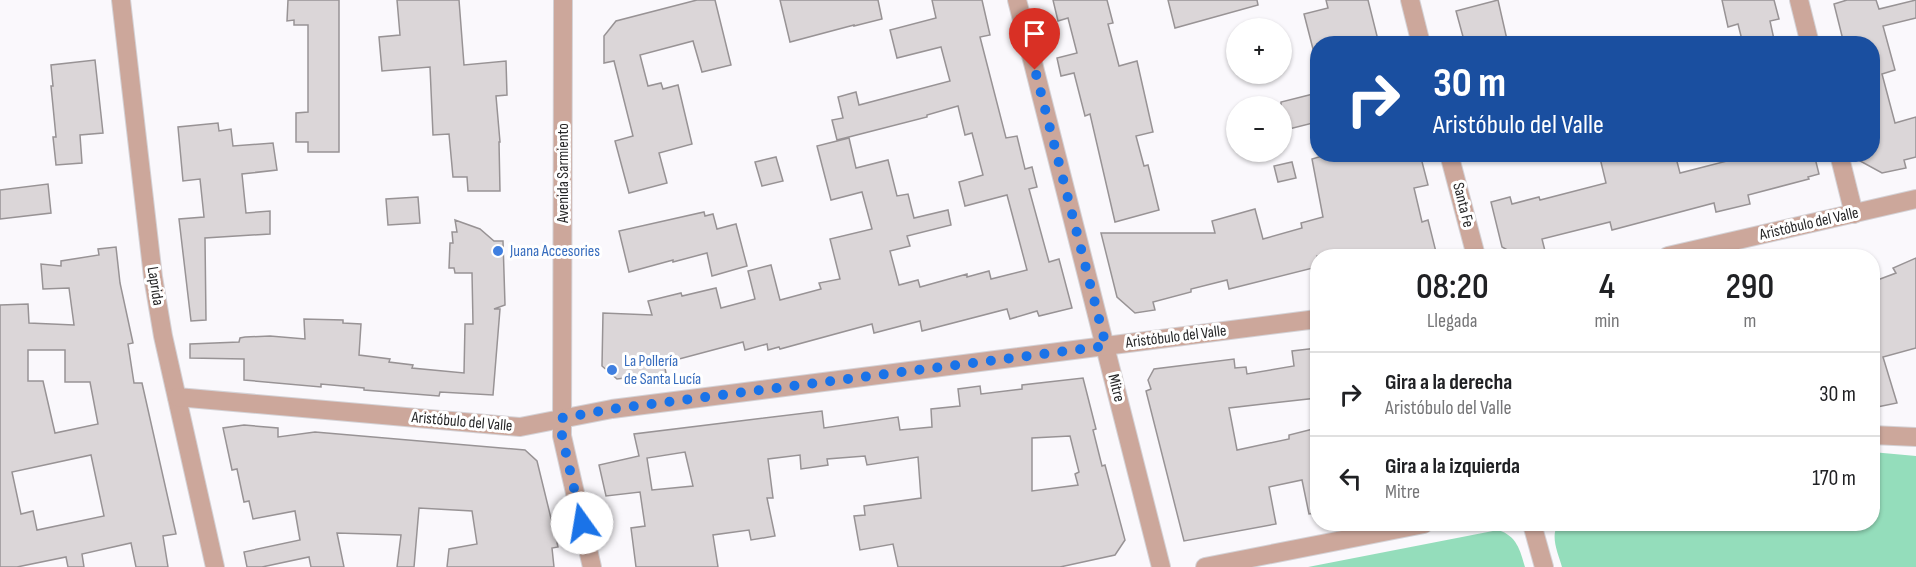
<!DOCTYPE html>
<html lang="es">
<head>
<meta charset="utf-8">
<style>
  :root { --surface:#fff; --page:#f6f6f6; --text:#202124; --muted:#757577; --line:#e0e0e0 }
  body { margin:0; font-family:"Sofia Sans Condensed",sans-serif; background:var(--page); color:var(--text); height:100vh; display:flex; flex-direction:column; font-size:22px; white-space:nowrap }
  * { box-sizing:border-box; margin:0 }
  p { font-size:20px; color:var(--muted) }
  .icon { flex:none; width:33px; height:33px; fill:none; stroke:currentColor; stroke-width:2; stroke-linecap:round; stroke-linejoin:round }
  .map { position:relative; flex:1; overflow:hidden }
  .details { position:absolute; left:1310px; top:249px; width:570px; height:282px; display:flex; flex-direction:column; background:var(--surface); border-radius:24px; box-shadow:0 2px 4px #0004 }
  .details>* { flex:none }
  .banner { position:absolute; left:1310px; top:36px; width:570px; height:126px; border-radius:24px; box-shadow:0 2px 4px #0004; background:#1a4fa0; color:#fff; overflow:hidden }
  .buttons { position:absolute; left:1226px; top:18px; display:grid; gap:12px }
  .buttons a { display:grid; place-items:center; width:66px; height:66px; border-radius:50%; background:var(--surface); box-shadow:0 2px 4px #0004; font-size:30px }
  .pin { position:absolute; display:grid; place-items:center; width:51px; height:51px; color:#fff; margin:-62px -26px; border-radius:50% 50% 50% 0; rotate:-45deg; box-shadow:0 0 6px #0007 }
  .pin .icon { rotate:45deg }
  .me { position:absolute; width:66px; margin:-33px; rotate:347deg; stroke-linejoin:round; filter:drop-shadow(0 0 4px #0008) }
  .turn { display:flex; align-items:center; gap:21px; height:126px; padding:0 24px; font-size:27px }
  .turn .icon { width:78px; height:78px; stroke-width:2.5 }
  .turn b { display:block; font-size:42px; line-height:51px }
  .eta { display:flex; justify-content:space-evenly; align-items:center; height:102px; text-align:center }
  .eta b { font-size:36px; font-weight:600; line-height:42px }
  ul { padding:0; list-style:none }
  li { display:flex; align-items:center; gap:18px; height:84px; padding:0 24px; border-top:2px solid var(--line) }
  li div { flex:1 }
  li b { display:block; font-size:22px }
  li em { font-style:normal }
  .map>svg:first-child { display:block }
  .green { fill:#94ddbb }
  .building { fill:#dbd6d8; stroke:#989395; stroke-width:1.5; fill-rule:evenodd }
  .lines { fill:none; stroke-linecap:round; stroke-linejoin:round }
  .minor-casing { stroke:#d4d2d6; stroke-width:20 }
  .minor { stroke:#cca79b; stroke-width:18 }
  .route { stroke:#1a73e8; stroke-width:10; stroke-dasharray:0 18 }
  .shop-dot { fill:#3f7fe0; stroke:#fff; stroke-width:2 }
  .labels { text-anchor:middle; dominant-baseline:central; stroke-width:6; stroke-linejoin:round; paint-order:stroke }
  .street-label { font-size:16px; fill:#272728; stroke:#fff }
  .shop-label { font-size:16px; fill:#366cbe; stroke:#fff; text-anchor:start }
</style>
</head>
<body>
<div class="map">
<svg width="1916" height="567" viewBox="0 0 1916 567">
  <rect width="100%" height="100%" fill="#faf8fc"/>
  <g class="green">
    <path d="M1872 452 1916 456V567H1562C1558 553 1550 537 1558 524H1872Z"/>
    <path d="M1498 530C1517 536 1520 550 1525 567H1308Z"/>
  </g>
  <g class="building">
    <path d="M288 0H339V152H308V142H296V113L308 112V25H294V20L287 21Z"/>
    <path d="M397 0H459L464 65 506 61 507 95 496 96 500 142H499L500 191H468L467 177H453L449 134 433 135 430 67 382 71 379 37 400 35Z"/>
    <path d="M697 0H715L731 65 702 72 693 41 640 55 648 86 661 83 663 89 678 85 692 144 659 153 667 183 629 193 615 141 633 136 614 61 604 63V36L616 21Z"/>
    <path d="M780 0H878L882 19 854 26V25L790 42Z"/>
    <path d="M932 0H982L990 35 980 37 1006 138 1017 136 1025 169 1032 167 1037 187 1029 189 1049 262 1059 259 1072 308 1039 316 1037 311 1010 319 1007 309 922 331 920 321 874 333 872 324 780 349 779 347 768 350 767 344 745 350 743 342 664 363 666 373 617 379 602 366 603 313 652 315 648 301 681 293 682 296 716 288 721 308 755 299 748 271 771 265 780 300 821 289 819 283 840 279 830 239 872 229 862 192 831 200 817 146 849 138 856 168 888 160 897 196 908 194 914 218 948 210 951 225 907 236 910 246 890 251 899 285 918 280 920 287 967 274V277L989 271 991 279 1027 270 1007 195 965 206 959 182 983 175 972 133 965 135 958 106 927 115V117L837 140 832 120 843 118 838 97 856 92 859 105 950 81 941 47 897 58 890 30 936 18Z"/>
    <path d="M1053 0H1107L1113 23 1108 24 1119 66 1137 61 1153 132 1136 136 1144 166 1148 165 1159 210 1115 222 1090 114 1085 116 1074 73 1061 76 1057 58 1077 53 1068 18 1058 21Z"/>
    <path d="M1168 0H1257L1258 5 1175 28Z"/>
    <path d="M1326 0H1368L1379 44H1317V48L1313 49 1304 14 1328 8Z"/>
    <path d="M1498 0 1508 44H1465L1456 11Z"/>
    <path d="M1722 0H1774L1779 19 1770 21 1775 44H1743L1738 24 1728 27Z"/>
    <path d="M1847 0H1876L1879 9 1916 0V18L1883 26 1895 70 1882 74 1895 123 1916 117V157L1904 160 1906 168 1882 173 1851 156V154H1872V44H1844L1834 4Z"/>
    <path d="M95 60 103 133 80 135 82 163 56 165 53 137H56L51 86H53L51 65Z"/>
    <path d="M1317 93V122L1281 131V102Z"/>
    <path d="M218 123 219 131 231 129 233 146 273 143 277 170 242 174 246 213 270 211V234L205 238 206 320 191 321 179 219 204 217 200 179 183 181 178 127Z"/>
    <path d="M1329 154H1420L1428 185 1414 188 1422 222 1428 220 1437 256H1317V267L1229 289 1227 280 1191 289V292L1153 302 1155 310 1135 313 1117 297 1101 233H1215L1212 221 1255 209 1263 239 1302 228 1301 223 1323 217 1312 159Z"/>
    <path d="M1599 154H1675L1680 173 1727 161 1725 154H1814L1819 174 1808 177 1809 179 1748 195 1750 204 1716 212 1714 203 1612 230 1610 222 1542 239 1545 251 1518 256 1502 247 1491 202 1510 197 1512 204 1539 197 1540 200 1606 183Z"/>
    <path d="M776 157 783 181 762 186 755 162Z"/>
    <path d="M1292 162 1296 178 1278 182 1274 166Z"/>
    <path d="M48 184 51 213 0 219V190Z"/>
    <path d="M418 197 420 223 388 225 386 199Z"/>
    <path d="M704 212 705 216 713 214 717 229 736 224 747 266 712 276 707 253 673 262V260L629 272 619 231Z"/>
    <path d="M455 220 480 229 494 241H503L505 305 494 309H500L493 395 440 392 439 396 364 390V388L321 384V387L244 380V359L190 358V344L239 342 240 338 245 337 270 336 305 339 304 319 343 320V323L361 324 359 355 390 359 389 362 413 365 412 368 464 373 465 324H473L472 273H455L454 268H449L450 243H453L452 232H457Z"/>
    <path d="M116 247 120 283 133 343 128 344 134 383H142L176 534 163 536 168 567H136L131 543 82 554 84 567H68L66 557 17 567H0V305L28 304 29 323 74 325 69 288 43 289 41 264 61 266V261L99 255 98 249ZM28 350H65V382H90L98 424 55 433 43 381H28ZM91 455 104 516 37 530 33 511 21 514 12 472Z"/>
    <path d="M1916 258V348L1883 357 1897 403 1872 408V282L1896 273 1893 268Z"/>
    <path d="M1317 348V398L1229 408 1237 450 1289 439V435L1317 428V513L1309 514 1302 480 1269 487 1276 524 1184 541 1146 391 1151 389 1148 380 1154 369 1234 359 1235 368 1246 367 1247 374 1294 366 1292 351Z"/>
    <path d="M1083 378 1096 429 1093 430 1102 466 1105 465 1125 540 1115 555 1060 567H898L893 544 860 550 854 516 865 515 864 506 921 498 918 457 867 465 865 456 827 459 828 465 801 469 800 455 768 459 773 498H767L775 536 751 540 749 530 713 535 718 567H636L631 528 645 526 640 492 606 496 599 465 639 456 634 434 822 411 824 428 898 417 900 430 932 427 931 409 960 406 958 389 980 386 981 394 1022 389V385ZM1070 436 1079 472 1075 474 1078 485 1032 491V438ZM685 452 693 486 652 490 647 458Z"/>
    <path d="M244 425 278 428V437L315 432 525 450 537 461 558 547 552 548 554 567H447L449 549 477 544 472 511 419 508 414 567H397L401 535 337 533 344 567H311L309 557 262 567H247L244 552 300 540 295 511 253 519 249 501 244 502 237 469 232 470 223 428Z"/>
  </g>
  <g class="lines">
    <defs>
      <g id="minor">
        <path d="M121 0 153 277 163 336 215 567"/>
        <path d="M563 0 562 436 592 567"/>
        <path d="M1017 0 1161 567"/>
        <path d="M1410 0 1421 44"/>
        <path d="M1799 0 1810 44"/>
        <path d="M1449 154 1476 256"/>
        <path d="M1839 154 1854 214"/>
        <path d="M1668 256 1916 199"/>
        <path d="M177 397 520 427 612 409 1317 319"/>
        <path d="M1872 435 1916 437"/>
        <path d="M1532 524 1544 567"/>
        <path d="M1205 567 1424 524"/>
      </g>
    </defs>
    <use href="#minor" class="minor-casing"/>
    <use href="#minor" class="minor"/>
  </g>
  <g class="lines">
    <path class="route" d="M582 523 562 436V418L612 409 1106 346 1035 70"/>
  </g>
  <g class="shop-dot">
    <circle cx="498" cy="251" r="6"/>
    <circle cx="612" cy="370" r="6"/>
  </g>
  <g class="labels">
    <g class="street-label">
      <text transform="translate(563 173) rotate(-90)">Avenida Sarmiento</text>
      <text transform="translate(1463 205) rotate(76)">Santa Fe</text>
      <text transform="translate(1809 224) rotate(-13)">Aristóbulo del Valle</text>
      <text transform="translate(155 286) rotate(81)">Laprida</text>
      <text transform="translate(1176 337) rotate(-7)">Aristóbulo del Valle</text>
      <text transform="translate(1116 388) rotate(76)">Mitre</text>
      <text transform="translate(462 422) rotate(5)">Aristóbulo del Valle</text>
    </g>
    <g class="shop-label">
      <text x="510" y="251">Juana Accesories</text>
      <text x="624" y="361">La Pollería<tspan x="624" dy="18">de Santa Lucía</tspan></text>
    </g>
  </g>
</svg>
<div class="buttons">
<a>+</a>
<a>−</a>
</div>
<div class="pin" style="left:1035px;top:70px;background:#d93025"><svg class="icon" aria-label="arrive" viewBox="0 0 24 24"><path d="M6 21V4h12l-3 4 3 4H6"/></svg></div>
<svg class="me" style="left:582px;top:523px" viewBox="-20 -20 40 40"><circle r="19" fill="#fff"/><path d="M0-13L10 11 0 6-10 11z" fill="#1a73e8"/></svg>
<div class="banner">
<div class="turn"><svg class="icon" aria-label="right" viewBox="0 0 24 24"><path d="M7 20v-9h11M14 6l5 5-5 5"/></svg><div><b>30 m</b>Aristóbulo del Valle</div></div>
</div>
<section class="details">
<div class="eta">
<div><b>08:20</b><p>Llegada</p></div>
<div><b>4</b><p>min</p></div>
<div><b>290</b><p>m</p></div>
</div>
<ul>
<li><svg class="icon" aria-label="right" viewBox="0 0 24 24"><path d="M7 20v-9h11M14 6l5 5-5 5"/></svg><div><b>Gira a la derecha</b><p>Aristóbulo del Valle</p></div><em>30 m</em></li>
<li><svg class="icon" aria-label="left" viewBox="0 0 24 24"><path d="M17 20v-9H6M10 6l-5 5 5 5"/></svg><div><b>Gira a la izquierda</b><p>Mitre</p></div><em>170 m</em></li>
</ul>
</section>
</div>
</body>
</html>
